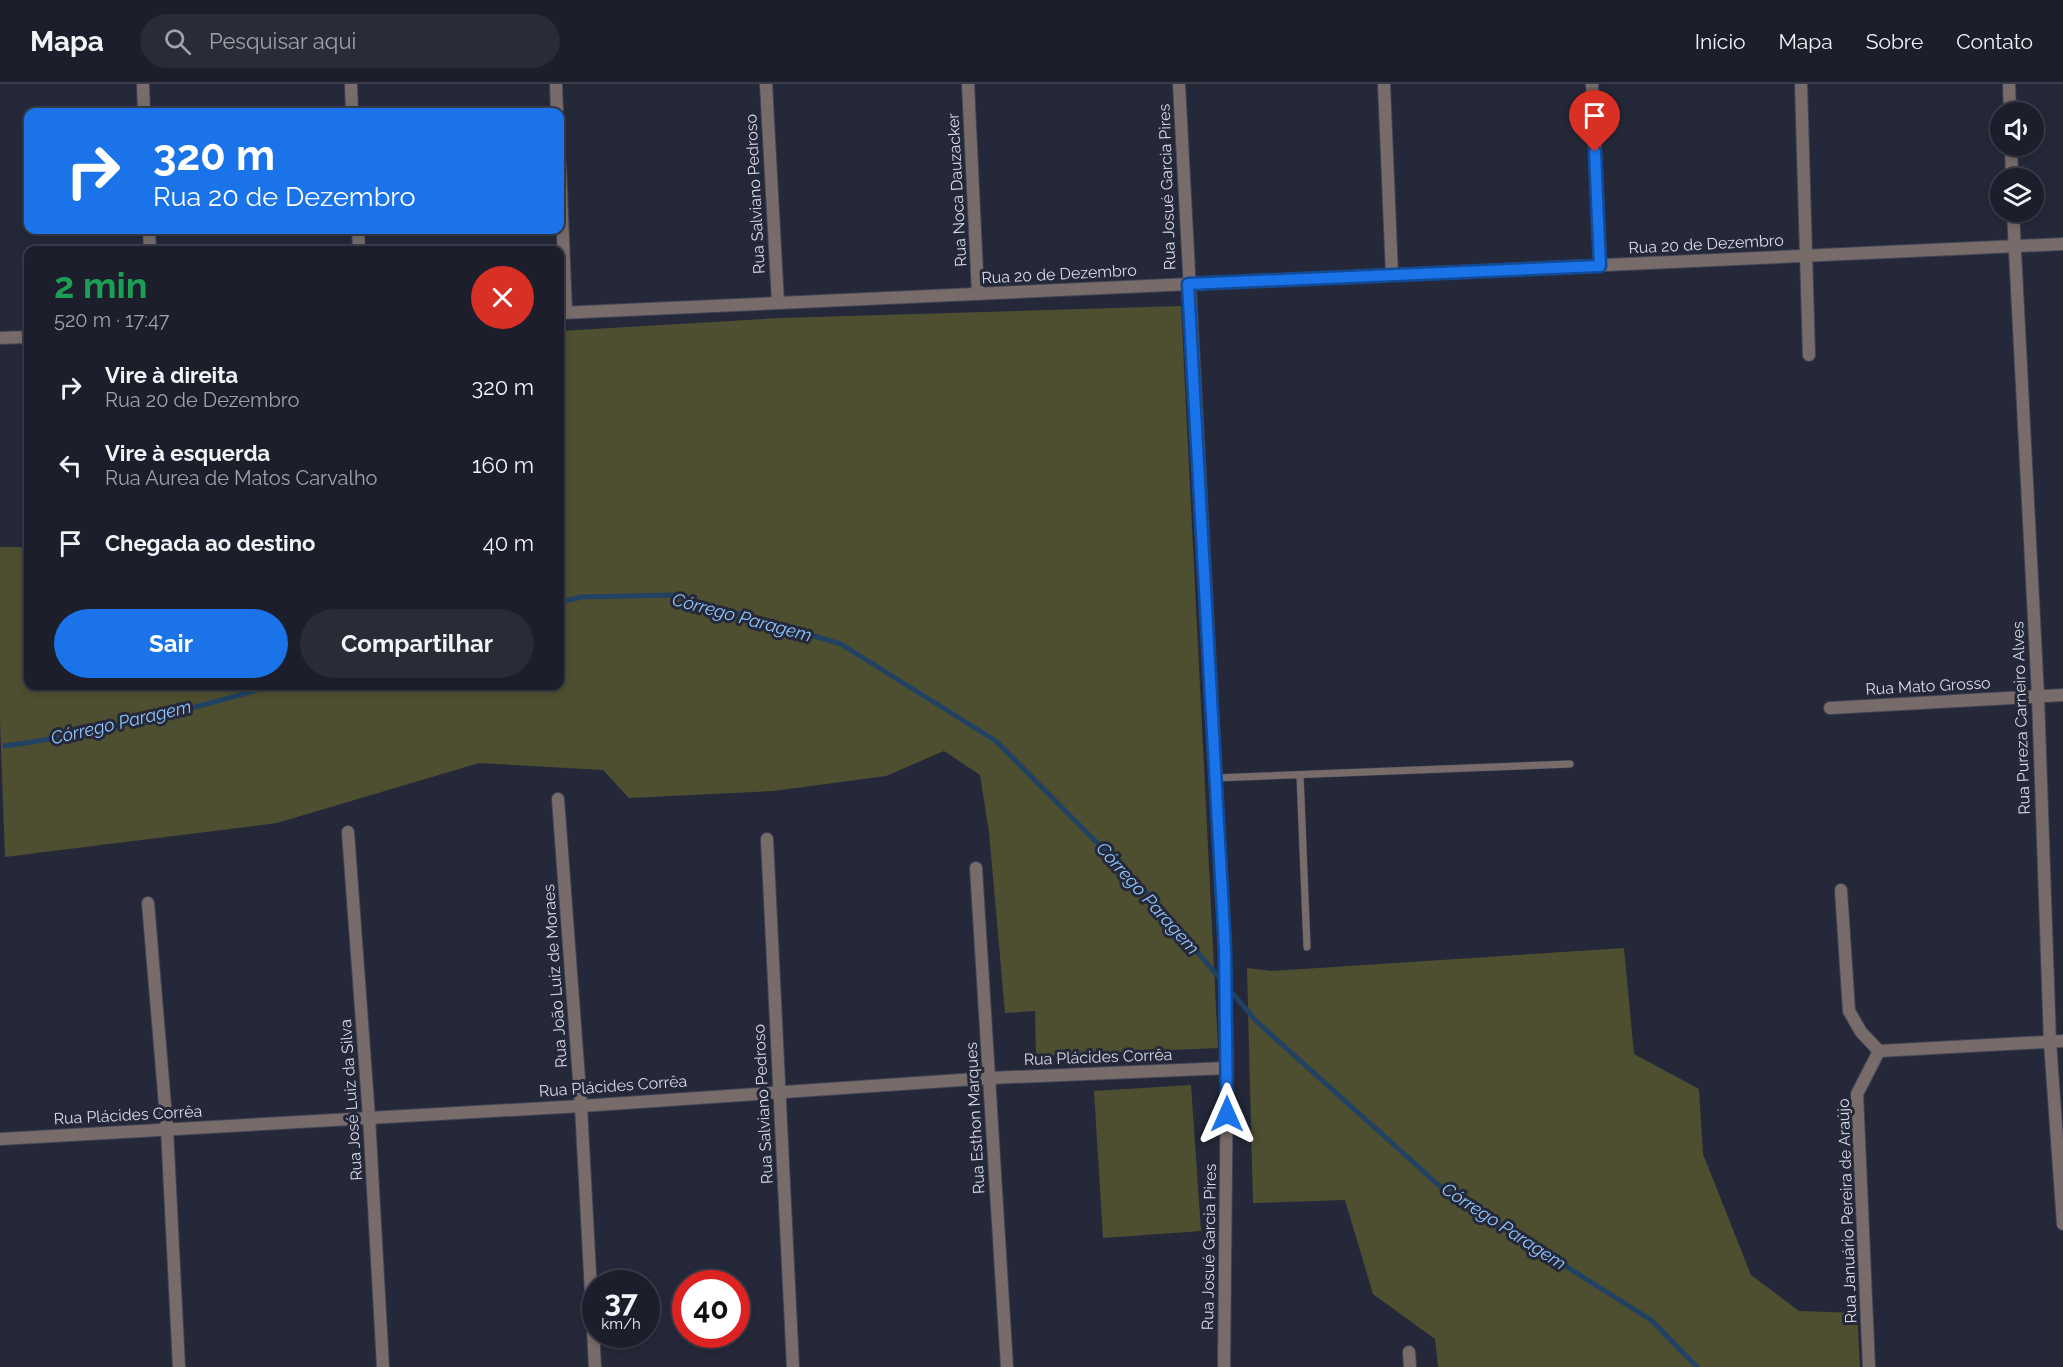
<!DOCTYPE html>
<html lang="pt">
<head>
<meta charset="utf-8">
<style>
  :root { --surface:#1c1e2b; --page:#292b37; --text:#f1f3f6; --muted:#a0a2a9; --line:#3a3c47; --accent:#1a73e8 }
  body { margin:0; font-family:Raleway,sans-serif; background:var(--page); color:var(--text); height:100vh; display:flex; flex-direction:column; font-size:22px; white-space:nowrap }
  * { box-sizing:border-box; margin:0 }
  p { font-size:20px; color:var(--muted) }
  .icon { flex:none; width:33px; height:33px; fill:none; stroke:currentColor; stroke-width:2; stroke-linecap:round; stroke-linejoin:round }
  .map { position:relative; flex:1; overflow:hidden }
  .panel { position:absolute; left:24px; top:162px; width:540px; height:444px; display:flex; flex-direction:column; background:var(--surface); border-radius:12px; box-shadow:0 3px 9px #0003,0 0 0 2px var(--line) }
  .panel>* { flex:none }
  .banner { position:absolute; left:24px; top:24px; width:540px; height:126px; border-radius:12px; box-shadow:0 3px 9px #0003,0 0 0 2px var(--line); background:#1a73e8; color:#fff; overflow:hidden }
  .tools { position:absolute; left:1990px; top:18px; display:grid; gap:12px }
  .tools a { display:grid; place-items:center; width:54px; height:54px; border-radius:50%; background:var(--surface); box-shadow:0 3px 9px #0003,0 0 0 2px var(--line); font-size:30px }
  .speed { position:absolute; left:582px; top:1186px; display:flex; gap:12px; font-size:30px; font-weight:700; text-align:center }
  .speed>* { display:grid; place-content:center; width:78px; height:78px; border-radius:50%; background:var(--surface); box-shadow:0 3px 9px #0003,0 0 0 2px var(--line); line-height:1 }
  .speed small { font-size:15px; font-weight:400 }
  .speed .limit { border:9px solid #d22; background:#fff; color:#111 }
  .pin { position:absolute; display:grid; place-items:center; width:51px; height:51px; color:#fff; margin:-62px -26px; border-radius:50% 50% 50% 0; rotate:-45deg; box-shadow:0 0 6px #0007 }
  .pin .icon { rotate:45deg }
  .me { position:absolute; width:66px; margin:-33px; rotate:0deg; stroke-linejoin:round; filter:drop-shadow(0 0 4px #0008) }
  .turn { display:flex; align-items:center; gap:21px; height:126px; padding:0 30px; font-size:27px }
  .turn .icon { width:78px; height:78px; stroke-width:2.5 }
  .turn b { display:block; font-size:42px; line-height:51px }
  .round { display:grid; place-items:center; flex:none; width:63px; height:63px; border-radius:32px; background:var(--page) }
  .head { display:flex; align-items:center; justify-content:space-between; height:102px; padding:0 30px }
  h1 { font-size:36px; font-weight:700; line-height:45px; color:#1e9e55 }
  .button { display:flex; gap:12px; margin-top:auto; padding:12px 30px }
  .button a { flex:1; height:69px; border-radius:36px; background:var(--accent); color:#fff; font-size:24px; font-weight:700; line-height:69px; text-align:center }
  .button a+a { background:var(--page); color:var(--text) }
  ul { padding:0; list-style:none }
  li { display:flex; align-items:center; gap:18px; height:78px; padding:0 30px }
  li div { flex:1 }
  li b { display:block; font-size:22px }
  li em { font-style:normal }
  header { display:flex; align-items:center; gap:36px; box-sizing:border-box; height:84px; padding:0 30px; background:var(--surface); border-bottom:2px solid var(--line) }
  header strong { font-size:28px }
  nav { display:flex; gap:33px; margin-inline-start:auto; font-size:21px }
  .search { width:420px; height:54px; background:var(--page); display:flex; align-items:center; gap:15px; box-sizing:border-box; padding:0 21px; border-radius:33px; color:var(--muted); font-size:22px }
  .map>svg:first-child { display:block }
  .green { fill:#4e4f30 }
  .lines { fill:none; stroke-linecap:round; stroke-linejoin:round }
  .stream { stroke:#214262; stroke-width:5 }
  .service-casing { stroke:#424455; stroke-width:8 }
  .minor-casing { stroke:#424455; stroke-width:14 }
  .tertiary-casing { stroke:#424455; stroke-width:14 }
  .service { stroke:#776c6a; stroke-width:7 }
  .minor { stroke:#776c6a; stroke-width:12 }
  .tertiary { stroke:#776c6a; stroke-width:12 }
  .route-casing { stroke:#114b97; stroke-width:15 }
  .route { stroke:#1a73e8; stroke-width:10 }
  .labels { text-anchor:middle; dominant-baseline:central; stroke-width:6; stroke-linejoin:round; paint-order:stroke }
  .street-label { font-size:16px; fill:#d8dae6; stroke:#252839 }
  .water-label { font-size:18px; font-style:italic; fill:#8ec5fd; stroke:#252839 }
</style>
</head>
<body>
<header>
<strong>Mapa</strong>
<div class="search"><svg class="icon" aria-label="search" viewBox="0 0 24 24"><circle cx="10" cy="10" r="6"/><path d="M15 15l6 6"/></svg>Pesquisar aqui</div>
<nav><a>Início</a><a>Mapa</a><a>Sobre</a><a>Contato</a></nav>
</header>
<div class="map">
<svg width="2063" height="1283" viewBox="0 0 2063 1283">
  <rect width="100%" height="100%" fill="#252839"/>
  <g class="green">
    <path d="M1181 222 1218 964 1036 972 1035 927 1005 929 989 748 980 691 944 667 886 692 773 707 629 714 603 686 479 679 277 739 5 773 0 637V463H28V602H560V247L780 234Z"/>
    <path d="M1624 864 1634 970 1699 1005 1703 1070 1751 1191 1799 1227 1857 1229 1860 1283H1438L1435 1255 1373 1210 1345 1116 1253 1119 1247 884 1272 887Z"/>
    <path d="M1191 1001 1201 1147 1103 1154 1094 1007Z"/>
  </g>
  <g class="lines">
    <g class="stream">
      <path d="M560 518 582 513 675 511 841 560 996 657 1147 809 1257 938 1442 1104 1651 1236 1697 1283"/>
      <path d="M5 662C97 649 182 628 271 602"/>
    </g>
    <defs>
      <g id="service">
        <path d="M1300 691 1307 863"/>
        <path d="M1215 694 1570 680"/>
      </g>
      <g id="minor">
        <path d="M143 0 144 28"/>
        <path d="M351 0 352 28"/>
        <path d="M556 0 557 28"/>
        <path d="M766 0 778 219"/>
        <path d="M968 0 978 210"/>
        <path d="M1384 0 1392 191"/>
        <path d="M1592 0 1600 181"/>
        <path d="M1801 0 1809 271"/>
        <path d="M2009 0 2010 28"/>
        <path d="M2011 62 2012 94"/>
        <path d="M560 80 566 228"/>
        <path d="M2013 128 2038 612 2050 958 2063 1140"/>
        <path d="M149 146 150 166"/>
        <path d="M358 146 359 166"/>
        <path d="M560 229 2063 160"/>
        <path d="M0 254 28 253"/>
        <path d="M1830 624 2063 611"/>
        <path d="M558 715 581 1022 595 1283"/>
        <path d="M348 748 369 1033 383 1283"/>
        <path d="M767 755 793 1283"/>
        <path d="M976 784 1007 1283"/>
        <path d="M1841 806 1849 927 1861 948 1879 967"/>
        <path d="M148 819 167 1045 179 1283"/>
        <path d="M1879 967 2063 957"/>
        <path d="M0 1055 581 1022 990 994 1227 984"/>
        <path d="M1409 1268 1410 1283"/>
        <path d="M1869 1283 1857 1010 1879 967"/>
      </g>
      <path id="tertiary" d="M1179 0 1225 865 1227 984 1224 1283"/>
    </defs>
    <use href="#service" class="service-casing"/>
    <use href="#minor" class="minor-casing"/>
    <use href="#tertiary" class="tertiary-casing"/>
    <use href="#service" class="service"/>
    <use href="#minor" class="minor"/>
    <use href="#tertiary" class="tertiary"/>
  </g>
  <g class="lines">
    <defs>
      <path id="route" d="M1227 1030 1225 865 1188 200 1600 182 1595 68"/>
    </defs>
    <use href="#route" class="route-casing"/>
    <use href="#route" class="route"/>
  </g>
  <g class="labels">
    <g class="street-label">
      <text transform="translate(1167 103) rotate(-92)">Rua Josué Garcia Pires</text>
      <text transform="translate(957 106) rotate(-93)">Rua Noca Dauzacker</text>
      <text transform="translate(755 110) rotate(-93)">Rua Salviano Pedroso</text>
      <text transform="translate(1706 160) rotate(-3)">Rua 20 de Dezembro</text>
      <text transform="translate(1059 190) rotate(-3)">Rua 20 de Dezembro</text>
      <text transform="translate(1928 602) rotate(-3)">Rua Mato Grosso</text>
      <text transform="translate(2021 634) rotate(-92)">Rua Pureza Carneiro Alves</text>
      <text transform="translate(555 892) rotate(-94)">Rua João Luiz de Moraes</text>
      <text transform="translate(1098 973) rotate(-2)">Rua Plácides Corrêa</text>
      <text transform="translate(613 1002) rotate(-4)">Rua Plácides Corrêa</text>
      <text transform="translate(351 1016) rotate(-94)">Rua José Luiz da Silva</text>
      <text transform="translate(763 1020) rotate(-93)">Rua Salviano Pedroso</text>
      <text transform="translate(128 1031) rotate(-3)">Rua Plácides Corrêa</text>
      <text transform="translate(975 1034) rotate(-93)">Rua Esthon Marques</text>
      <text transform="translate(1847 1127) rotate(-92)">Rua Januário Pereira de Araújo</text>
      <text transform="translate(1209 1163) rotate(-89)">Rua Josué Garcia Pires</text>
    </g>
    <g class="water-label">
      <text transform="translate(742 533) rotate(15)">Córrego Paragem</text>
      <text transform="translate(121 638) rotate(-13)">Córrego Paragem</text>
      <text transform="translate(1148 814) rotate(48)">Córrego Paragem</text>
      <text transform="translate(1504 1142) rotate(33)">Córrego Paragem</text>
    </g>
  </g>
</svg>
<div class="tools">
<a><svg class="icon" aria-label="sound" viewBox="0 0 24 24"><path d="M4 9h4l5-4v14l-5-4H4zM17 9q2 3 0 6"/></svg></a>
<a><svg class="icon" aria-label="layers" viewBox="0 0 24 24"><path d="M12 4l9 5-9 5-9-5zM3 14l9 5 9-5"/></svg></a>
</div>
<div class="speed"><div>37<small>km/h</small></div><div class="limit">40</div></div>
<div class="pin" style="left:1595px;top:68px;background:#d93025"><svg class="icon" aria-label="arrive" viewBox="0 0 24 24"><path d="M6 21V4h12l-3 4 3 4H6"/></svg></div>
<svg class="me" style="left:1227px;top:1030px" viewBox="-20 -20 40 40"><path d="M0-17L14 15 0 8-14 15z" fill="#1a73e8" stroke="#fff" stroke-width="4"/></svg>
<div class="banner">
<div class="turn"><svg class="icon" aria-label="right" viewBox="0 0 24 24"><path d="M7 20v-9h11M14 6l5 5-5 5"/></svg><div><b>320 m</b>Rua 20 de Dezembro</div></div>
</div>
<section class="panel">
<div class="head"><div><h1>2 min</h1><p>520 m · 17:47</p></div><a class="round" style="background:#d93025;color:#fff"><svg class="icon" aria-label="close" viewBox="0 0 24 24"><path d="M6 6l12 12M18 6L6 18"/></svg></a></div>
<ul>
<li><svg class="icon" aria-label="right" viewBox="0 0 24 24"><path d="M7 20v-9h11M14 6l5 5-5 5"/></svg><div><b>Vire à direita</b><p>Rua 20 de Dezembro</p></div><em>320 m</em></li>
<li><svg class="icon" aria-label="left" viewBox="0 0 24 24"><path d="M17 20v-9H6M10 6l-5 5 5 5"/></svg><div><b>Vire à esquerda</b><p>Rua Aurea de Matos Carvalho</p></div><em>160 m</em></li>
<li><svg class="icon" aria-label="arrive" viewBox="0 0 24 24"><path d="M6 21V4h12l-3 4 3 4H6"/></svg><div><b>Chegada ao destino</b></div><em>40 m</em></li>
</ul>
<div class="button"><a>Sair</a><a>Compartilhar</a></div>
</section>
</div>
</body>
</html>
